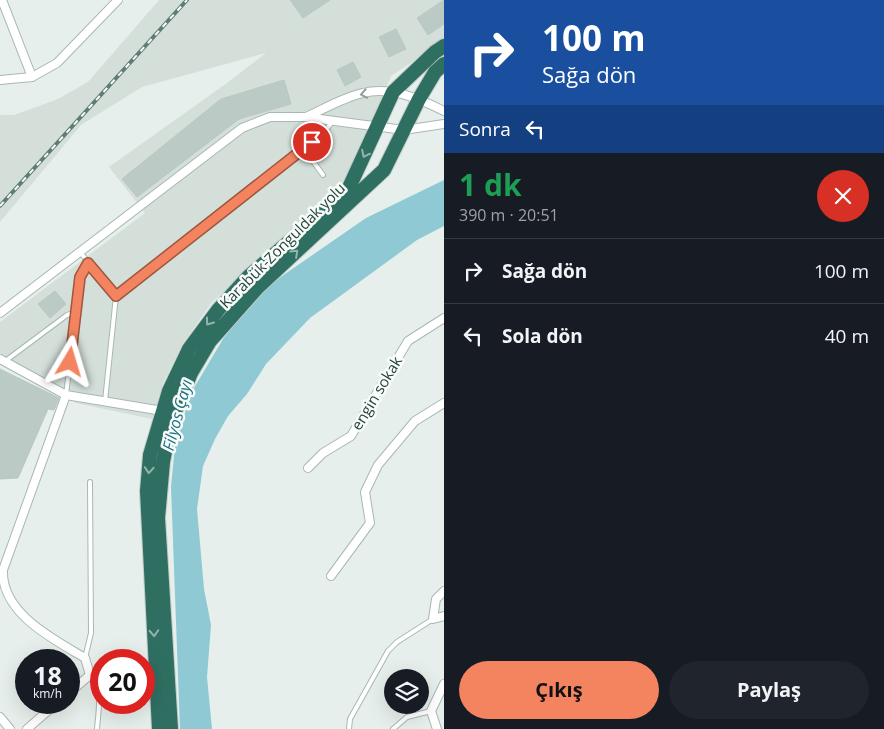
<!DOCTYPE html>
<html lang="tr">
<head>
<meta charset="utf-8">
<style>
  :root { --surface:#171b24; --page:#20242c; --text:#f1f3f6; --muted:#9ea1a6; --line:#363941; --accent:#f4845f }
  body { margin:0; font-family:"Open Sans",sans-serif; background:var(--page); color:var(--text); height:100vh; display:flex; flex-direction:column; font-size:19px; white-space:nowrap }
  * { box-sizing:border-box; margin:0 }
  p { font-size:16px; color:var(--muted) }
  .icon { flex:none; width:28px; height:28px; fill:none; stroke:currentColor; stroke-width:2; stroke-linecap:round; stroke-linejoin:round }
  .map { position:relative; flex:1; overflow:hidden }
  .drawer { display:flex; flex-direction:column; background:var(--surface); width:440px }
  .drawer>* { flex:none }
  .top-card { background:#1a4fa0; color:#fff; overflow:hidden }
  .tools { position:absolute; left:384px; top:669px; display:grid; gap:10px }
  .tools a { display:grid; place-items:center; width:45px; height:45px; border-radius:50%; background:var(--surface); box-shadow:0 5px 20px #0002; font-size:25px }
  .speed { position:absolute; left:15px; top:649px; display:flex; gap:10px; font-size:25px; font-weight:700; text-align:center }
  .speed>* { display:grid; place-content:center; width:65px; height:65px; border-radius:50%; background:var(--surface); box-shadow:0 5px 20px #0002; line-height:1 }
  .speed small { font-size:12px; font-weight:400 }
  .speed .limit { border:8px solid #d22; background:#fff; color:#111 }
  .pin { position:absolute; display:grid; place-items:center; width:42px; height:42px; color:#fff; margin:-21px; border:2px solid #fff; border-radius:50%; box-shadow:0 1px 5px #0007 }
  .me { position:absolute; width:55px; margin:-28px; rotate:7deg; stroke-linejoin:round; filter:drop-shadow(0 0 4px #0008) }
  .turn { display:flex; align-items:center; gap:18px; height:105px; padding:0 15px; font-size:22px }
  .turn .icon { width:65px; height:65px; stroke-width:2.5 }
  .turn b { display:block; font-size:35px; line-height:42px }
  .then { display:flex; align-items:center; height:48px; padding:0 15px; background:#0003; gap:10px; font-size:19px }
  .round { display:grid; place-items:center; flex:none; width:52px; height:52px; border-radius:26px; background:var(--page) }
  .headline { display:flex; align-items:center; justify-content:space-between; height:85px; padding:0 15px }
  h1 { font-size:30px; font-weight:700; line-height:38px; color:#1e9e55 }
  .cta { display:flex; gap:10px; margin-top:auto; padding:10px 15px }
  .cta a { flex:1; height:58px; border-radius:30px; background:var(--accent); color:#111; font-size:20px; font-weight:700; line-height:58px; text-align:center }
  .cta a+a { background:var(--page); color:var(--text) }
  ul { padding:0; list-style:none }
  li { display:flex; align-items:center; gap:15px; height:65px; padding:0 15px; border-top:1px solid var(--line) }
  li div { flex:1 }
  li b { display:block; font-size:19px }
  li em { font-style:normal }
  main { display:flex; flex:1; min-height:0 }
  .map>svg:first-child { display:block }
  .built { fill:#d4dfda }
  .water { fill:#8ec9d4 }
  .building { fill:#bbcac4; stroke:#b8c9c2 }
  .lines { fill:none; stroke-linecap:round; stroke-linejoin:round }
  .lane-casing { stroke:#a8b8b2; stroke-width:6 }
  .street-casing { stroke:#a8b8b2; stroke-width:10 }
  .highway-casing { stroke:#c2cac8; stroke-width:16 }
  .lane { stroke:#fff; stroke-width:4 }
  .street { stroke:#fff; stroke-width:8 }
  .highway { stroke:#2f6f62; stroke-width:14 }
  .rail-casing { stroke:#5f7d75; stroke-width:4 }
  .rail { stroke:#f7fbf9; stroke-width:2; stroke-dasharray:5.5; stroke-linecap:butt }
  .oneway { stroke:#92a09c }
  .oneway2 { stroke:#93b5ae }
  .route-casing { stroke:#9f563e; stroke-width:12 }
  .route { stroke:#f4845f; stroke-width:9 }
  .labels { text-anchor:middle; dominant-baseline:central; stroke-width:5; stroke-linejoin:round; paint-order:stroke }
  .street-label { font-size:15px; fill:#24423a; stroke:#f7fbf9 }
  .water-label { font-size:16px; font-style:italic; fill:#1c6f80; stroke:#f7fbf9 }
</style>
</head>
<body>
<main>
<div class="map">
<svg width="444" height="729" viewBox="0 0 444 729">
  <rect width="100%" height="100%" fill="#e6efeb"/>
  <path class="built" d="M159 0H444V41L391 76 355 163 334 194 212 302 182 345 163 383 152 419 76 403 0 354V322L145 213 109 167 227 83 266 53 142 87 81 125 0 222V115H14L58 99 88 82Z"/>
  <path class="water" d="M444 180V226L417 240 310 318 266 364 247 394 228 416 215 439 203 466 197 509 204 589 211 625 207 677 212 729H180L171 487 175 446 191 393 223 339 244 312 272 283 366 218Z"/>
  <g class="building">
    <path d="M290 0H330L303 18Z"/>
    <path d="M444 0V24L428 35 417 18Z"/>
    <path d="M396 29 406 49 389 57 379 37Z"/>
    <path d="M353 62 361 77 345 86 337 70Z"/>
    <path d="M284 80 291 104 239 119 137 197 122 179 221 99Z"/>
    <path d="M55 291 66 304 50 318 38 304Z"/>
    <path d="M0 369 59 398 54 410 48 409 18 478 0 479Z"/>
  </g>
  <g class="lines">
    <defs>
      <g id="lane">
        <path d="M304 149 323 175"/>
        <path d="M80 252 116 296 105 401"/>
        <path d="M116 296 324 133 333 120"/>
        <path d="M4 362 67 315 76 312"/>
        <path d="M66 395 80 277 88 263"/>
        <path d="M85 658 91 633 90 482"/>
        <path d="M90 675C104 686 98 713 97 729"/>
        <path d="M349 729 350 719 388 651 397 642 433 619"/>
        <path d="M393 729 407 717 431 711"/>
      </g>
      <g id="street">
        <path d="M2 0 32 77 57 63 118 0"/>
        <path d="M0 80 32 77"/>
        <path d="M306 117C324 109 344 97 363 93 391 86 420 99 444 111"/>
        <path d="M0 313 242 128 270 117H304L404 130 444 124"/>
        <path d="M0 359 66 395 3 570C1 613 53 639 85 658L90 675 69 693"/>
        <path d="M66 395 163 411"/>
        <path d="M308 468 323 453 351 436 408 341 444 318"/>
        <path d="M331 576 370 523 365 492 378 465 415 421 444 403"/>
        <path d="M444 591 436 599 433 619 444 616"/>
        <path d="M0 717 10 729"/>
        <path d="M27 729 58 702"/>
        <path d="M437 729 431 711 444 684"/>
      </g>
      <g id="highway">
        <path d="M159 729 147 491 150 455 169 391 189 349 218 310 249 276 347 192 393 92 435 52 444 46"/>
        <path d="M171 729 158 518 163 462 171 421 191 373 210 341 258 287 384 170 419 99 435 72 444 64"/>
      </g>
    </defs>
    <use href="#lane" class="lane-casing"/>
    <use href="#street" class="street-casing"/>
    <use href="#highway" class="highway-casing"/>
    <use href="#lane" class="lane"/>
    <use href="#street" class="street"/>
    <use href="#highway" class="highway"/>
    <defs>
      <path id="rail" d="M0 206 187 0"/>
    </defs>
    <use href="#rail" class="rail-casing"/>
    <use href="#rail" class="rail"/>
  </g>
  <defs><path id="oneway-chevron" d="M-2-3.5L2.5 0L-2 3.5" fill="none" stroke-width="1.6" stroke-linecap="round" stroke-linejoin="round" transform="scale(1.25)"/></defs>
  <use class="oneway" href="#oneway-chevron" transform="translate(364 94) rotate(169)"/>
  <g class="oneway2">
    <use href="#oneway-chevron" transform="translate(365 154) rotate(116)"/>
    <use href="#oneway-chevron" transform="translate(295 253) rotate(-43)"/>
    <use href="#oneway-chevron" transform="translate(209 322) rotate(126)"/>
    <use href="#oneway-chevron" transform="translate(149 470) rotate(94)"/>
    <use href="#oneway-chevron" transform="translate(154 633) rotate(87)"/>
  </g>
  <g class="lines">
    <defs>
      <path id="route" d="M70 362 80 277 88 263 116 296 312 142"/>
    </defs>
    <use href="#route" class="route-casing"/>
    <use href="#route" class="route"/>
  </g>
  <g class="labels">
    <g class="street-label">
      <text transform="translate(282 245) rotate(-45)">Karabük-Zonguldak yolu</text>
      <text transform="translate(376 393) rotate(-59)">engin sokak</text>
    </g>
    <g class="water-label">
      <text transform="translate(177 415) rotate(-75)">Filyos Çayı</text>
    </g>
  </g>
</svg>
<div class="tools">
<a><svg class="icon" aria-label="layers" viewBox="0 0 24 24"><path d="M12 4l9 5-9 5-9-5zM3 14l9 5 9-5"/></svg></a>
</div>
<div class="speed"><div>18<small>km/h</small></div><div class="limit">20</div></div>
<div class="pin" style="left:312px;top:142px;background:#d93025"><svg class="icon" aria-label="arrive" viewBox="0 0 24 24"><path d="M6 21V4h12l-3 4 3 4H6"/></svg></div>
<svg class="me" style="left:70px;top:362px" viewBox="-20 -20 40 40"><path d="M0-17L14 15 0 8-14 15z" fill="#f4845f" stroke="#fff" stroke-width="4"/></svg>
</div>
<section class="drawer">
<div class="top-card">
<div class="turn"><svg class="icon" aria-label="right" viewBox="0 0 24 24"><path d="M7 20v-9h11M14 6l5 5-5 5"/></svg><div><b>100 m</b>Sağa dön</div></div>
<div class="then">Sonra<svg class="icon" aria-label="left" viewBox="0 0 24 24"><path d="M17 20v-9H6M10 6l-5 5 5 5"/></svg></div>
</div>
<div class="headline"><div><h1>1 dk</h1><p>390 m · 20:51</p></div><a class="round" style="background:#d93025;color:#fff"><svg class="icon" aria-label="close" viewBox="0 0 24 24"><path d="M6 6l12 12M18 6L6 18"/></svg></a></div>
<ul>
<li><svg class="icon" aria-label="right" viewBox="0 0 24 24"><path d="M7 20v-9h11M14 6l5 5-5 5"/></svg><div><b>Sağa dön</b></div><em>100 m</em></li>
<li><svg class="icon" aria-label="left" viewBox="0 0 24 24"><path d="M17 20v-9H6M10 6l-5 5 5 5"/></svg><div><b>Sola dön</b></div><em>40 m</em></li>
</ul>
<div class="cta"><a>Çıkış</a><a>Paylaş</a></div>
</section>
</main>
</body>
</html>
